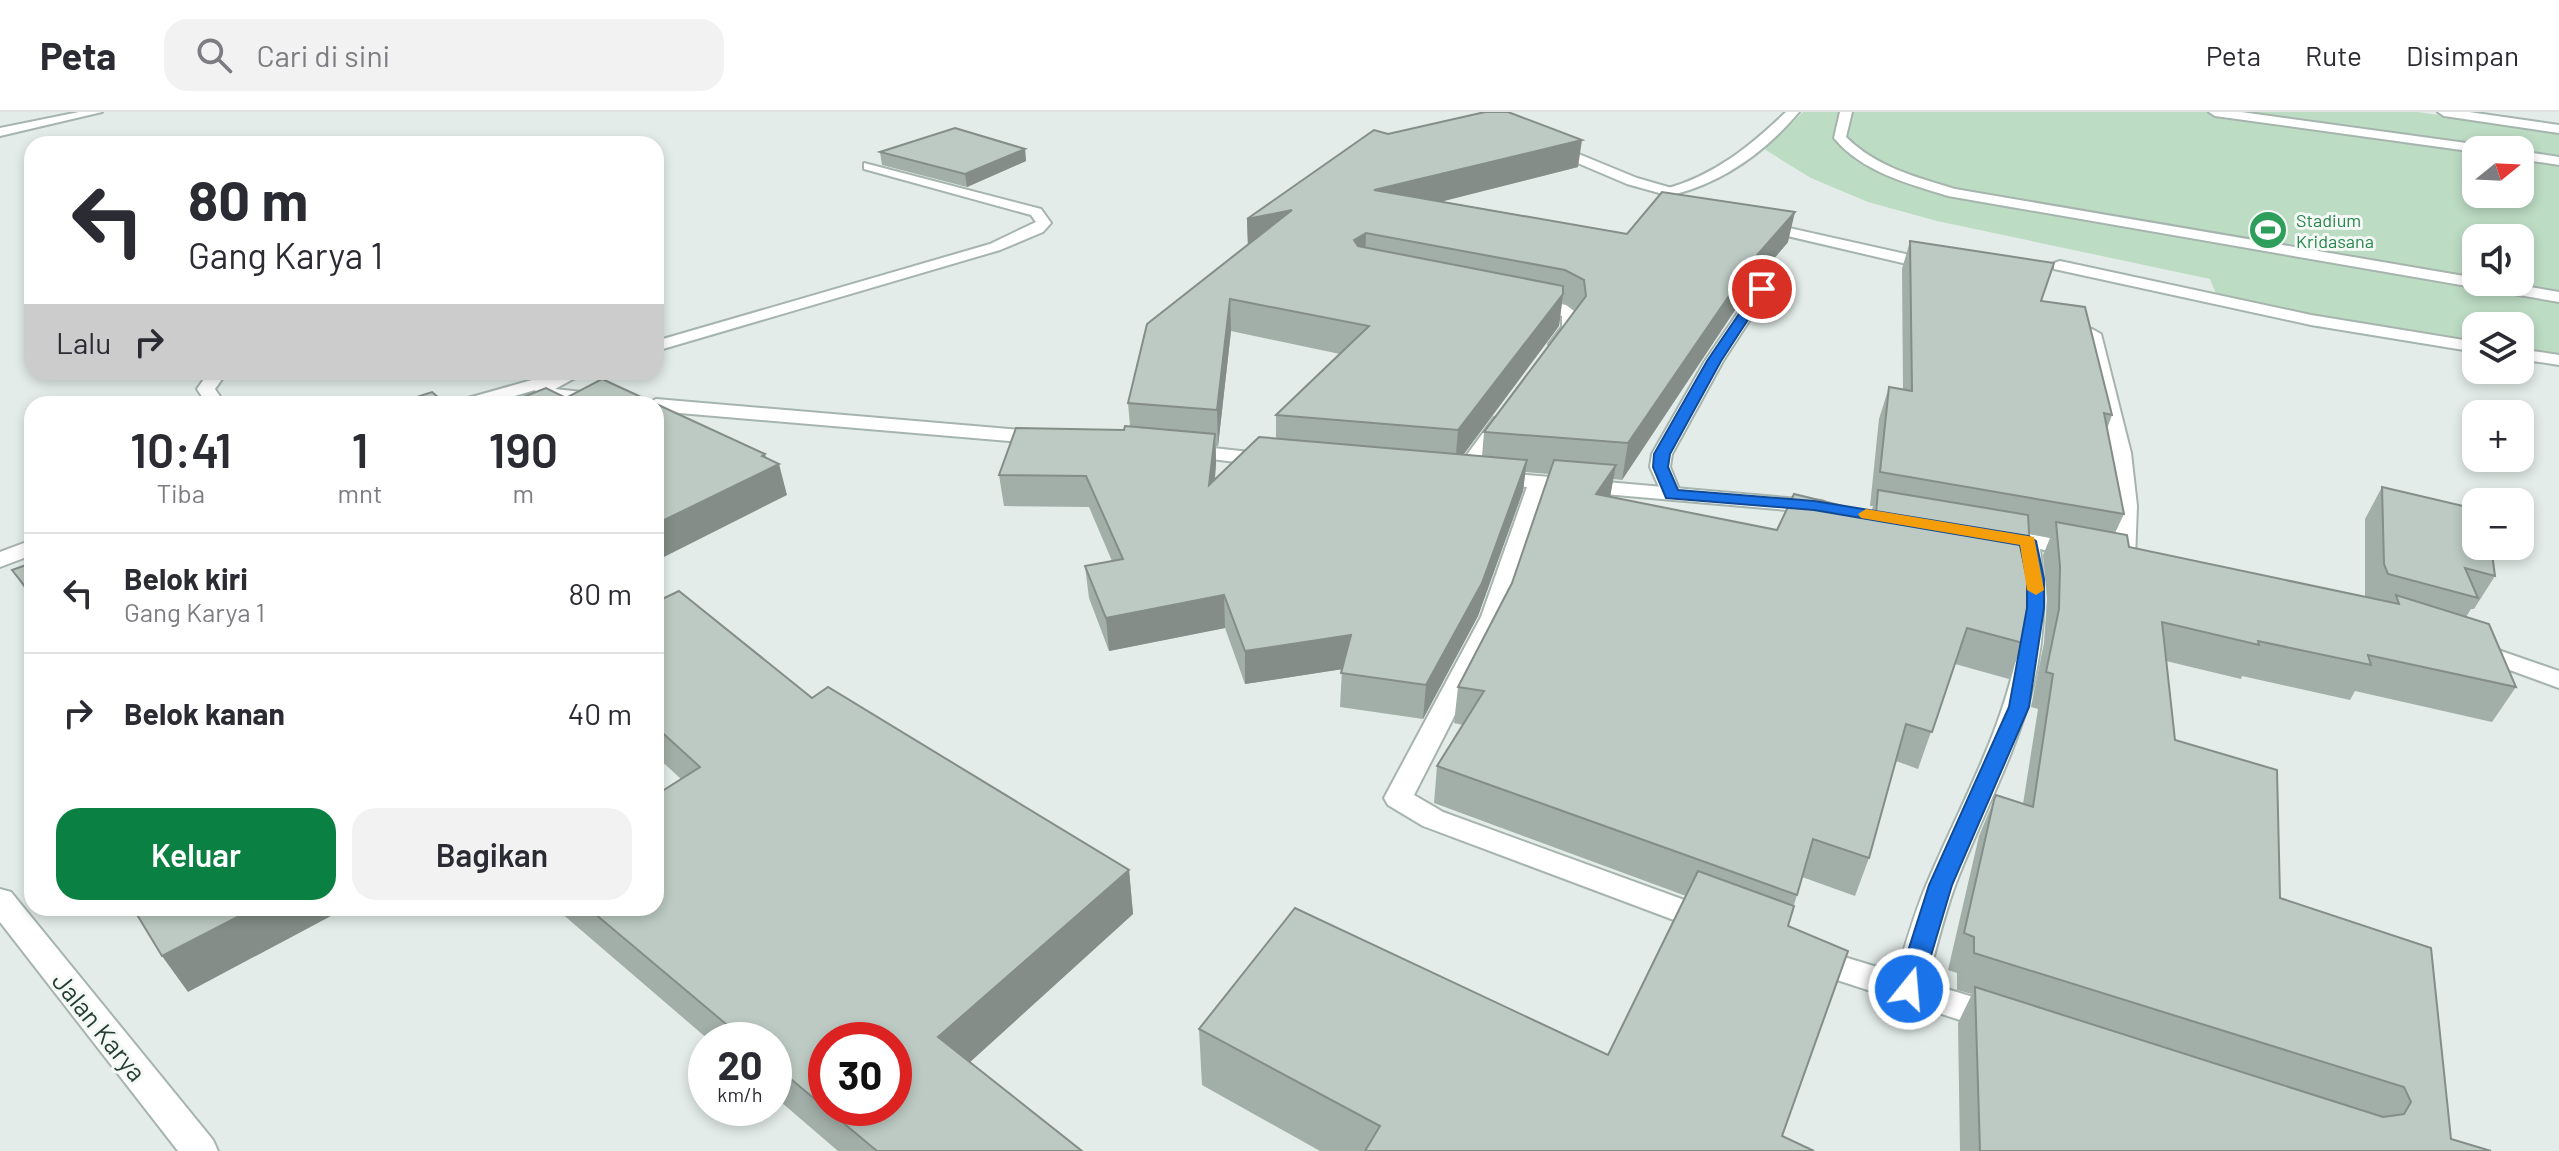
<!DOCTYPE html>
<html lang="id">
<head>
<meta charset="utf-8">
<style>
  :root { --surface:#fff; --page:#f2f2f3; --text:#2b2b33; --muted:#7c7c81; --line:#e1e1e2; --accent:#0b8043 }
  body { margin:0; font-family:Barlow,sans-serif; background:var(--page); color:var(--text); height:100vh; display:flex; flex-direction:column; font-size:30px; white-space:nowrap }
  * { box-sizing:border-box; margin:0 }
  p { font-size:26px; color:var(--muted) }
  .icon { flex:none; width:44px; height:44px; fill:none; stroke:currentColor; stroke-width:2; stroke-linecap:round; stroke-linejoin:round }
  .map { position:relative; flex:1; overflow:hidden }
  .sheet { position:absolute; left:24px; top:284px; width:640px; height:520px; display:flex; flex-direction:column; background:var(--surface); border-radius:24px; box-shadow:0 4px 12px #0003 }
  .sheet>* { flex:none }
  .banner { position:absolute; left:24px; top:24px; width:640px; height:244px; border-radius:24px; box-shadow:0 4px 12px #0003; background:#fff; color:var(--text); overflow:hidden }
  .needle { width:52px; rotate:72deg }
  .tools { position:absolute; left:2462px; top:24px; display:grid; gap:16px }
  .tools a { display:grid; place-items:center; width:72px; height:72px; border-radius:16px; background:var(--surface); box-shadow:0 4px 12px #0003; font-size:40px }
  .speed { position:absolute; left:688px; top:910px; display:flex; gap:16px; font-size:40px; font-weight:700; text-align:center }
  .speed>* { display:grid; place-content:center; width:104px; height:104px; border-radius:50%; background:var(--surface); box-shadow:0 4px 12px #0003; line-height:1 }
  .speed small { font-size:20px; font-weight:400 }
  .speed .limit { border:12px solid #d22; background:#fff; color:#111 }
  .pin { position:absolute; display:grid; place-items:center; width:68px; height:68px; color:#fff; margin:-34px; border:4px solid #fff; border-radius:50%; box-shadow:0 2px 8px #0007 }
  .me { position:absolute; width:88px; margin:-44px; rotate:17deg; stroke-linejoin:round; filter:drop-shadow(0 0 6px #0008) }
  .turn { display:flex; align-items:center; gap:28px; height:168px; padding:0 32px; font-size:36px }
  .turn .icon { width:104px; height:104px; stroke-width:2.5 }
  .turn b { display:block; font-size:56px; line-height:68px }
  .then { display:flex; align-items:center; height:76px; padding:0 32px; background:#0003; gap:16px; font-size:30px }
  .eta { display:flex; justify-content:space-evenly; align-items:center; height:136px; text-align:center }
  .eta b { font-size:48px; font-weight:600; line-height:56px }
  .action { display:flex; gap:16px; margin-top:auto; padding:16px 32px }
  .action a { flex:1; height:92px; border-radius:24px; background:var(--accent); color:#fff; font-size:32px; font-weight:600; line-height:92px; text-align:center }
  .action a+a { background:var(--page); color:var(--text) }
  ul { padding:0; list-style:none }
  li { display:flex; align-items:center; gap:24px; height:120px; padding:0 32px; border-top:2px solid var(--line) }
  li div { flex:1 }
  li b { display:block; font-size:30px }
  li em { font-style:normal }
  header { display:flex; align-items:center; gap:48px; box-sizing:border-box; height:112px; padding:0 40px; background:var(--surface); border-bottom:2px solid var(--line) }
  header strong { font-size:38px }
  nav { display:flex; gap:44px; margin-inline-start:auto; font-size:28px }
  .search { width:560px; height:72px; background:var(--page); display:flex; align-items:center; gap:20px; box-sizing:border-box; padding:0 28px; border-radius:24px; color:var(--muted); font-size:30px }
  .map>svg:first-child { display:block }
  .green { fill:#bddcc4; fill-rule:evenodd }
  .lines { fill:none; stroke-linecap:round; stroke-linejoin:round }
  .service-casing { stroke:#a6b4ae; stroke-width:4 }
  .minor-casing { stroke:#a6b4ae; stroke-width:4 }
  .service { fill:#fff; fill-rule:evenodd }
  .minor { fill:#fff; fill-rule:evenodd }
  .wall { fill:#a2aea8; fill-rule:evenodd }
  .shaded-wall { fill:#848d88 }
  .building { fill:#bccac3; stroke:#848d88; stroke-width:2; fill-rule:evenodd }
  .route { fill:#1a73e8; stroke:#114b97; stroke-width:2 }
  .slow { fill:#f59e0b }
  .labels { text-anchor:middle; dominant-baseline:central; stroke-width:6; stroke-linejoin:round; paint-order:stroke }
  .far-leisure-label { font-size:18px; fill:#27864d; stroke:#f4f9f6; text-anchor:start }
  .near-street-label { font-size:26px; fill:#243d34; stroke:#f4f9f6 }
</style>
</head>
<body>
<header>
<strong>Peta</strong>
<div class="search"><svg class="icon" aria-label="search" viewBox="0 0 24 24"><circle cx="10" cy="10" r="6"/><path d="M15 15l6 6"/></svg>Cari di sini</div>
<nav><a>Peta</a><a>Rute</a><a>Disimpan</a></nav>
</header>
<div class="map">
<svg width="2559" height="1039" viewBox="0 0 2559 1039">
  <rect width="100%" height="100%" fill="#e3ece8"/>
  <path class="green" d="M1803 0H2418L2559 21V242L2520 235V214H2476V228L2218 187 2210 167 1937 109 1868 90 1811 66 1764 37ZM2476 38H2520V82H2476ZM2476 126H2520V170H2476Z"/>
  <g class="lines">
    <defs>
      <g id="service">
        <path d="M79 0H102L0 24V16Z"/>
        <path d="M1840 0H1852L1846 25C1876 55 1916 65 1955 77L2476 166V170H2500L2559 180V190L1948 84C1907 71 1862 60 1834 26Z"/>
        <path d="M2209 0H2241L2488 34 2494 38 2476 40 2215 4Z"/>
        <path d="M2438 0H2469L2559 13V21L2444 4Z"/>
        <path d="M1552 31 1637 66 1675 77 1677 80 1670 84 1627 72 1547 38 1546 35Z"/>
        <path d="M2520 39 2559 45V53L2520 47Z"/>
        <path d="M2060 149 2311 203 2476 230V240L2311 213 2054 157V151Z"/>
        <path d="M1762 172 1770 177 1723 249 1672 342 1670 355 1681 382 1678 386H1664L1650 355 1652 342 1705 249 1756 174Z"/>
        <path d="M1531 186 1566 193 1578 202 1579 215 1564 236 1558 237 1549 232 1562 215V204L1525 194 1523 191Z"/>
        <path d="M2092 217 2101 222 2131 341 2137 394 2135 447 2124 454 2113 447 2115 394 2111 341 2083 222Z"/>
        <path d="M2520 237 2559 243V253L2520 247Z"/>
        <path d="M209 260H227L215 277 225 292H207L197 277Z"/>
        <path d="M1501 304 1511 310 1469 367H1455L1452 363 1455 359 1494 306Z"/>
        <path d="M32 428V443L0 455V440Z"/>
      </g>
      <g id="minor">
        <path d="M1786 0H1799C1766 39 1725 69 1676 82L1680 89 1696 94V100L1670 95 1664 88 1665 77C1715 63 1749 35 1786 0Z"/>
        <path d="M864 51 1041 97 1051 111 1043 120 1000 138 656 239V229L990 132 1036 110 1031 103 864 57Z"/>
        <path d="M1758 109 1937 149 1945 154 1937 159 1753 116 1751 113Z"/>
        <path d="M560 260H586L555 277 600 282 609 288 606 292 545 287 538 285 535 278 488 292H459L461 288Z"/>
        <path d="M656 287 1045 320 1055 326 1045 332 656 299V292H647Z"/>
        <path d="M1186 333 1268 342 1278 348 1268 354 1179 343 1176 339 1179 335Z"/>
        <path d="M1492 360 1822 389 1833 395 1822 401 1547 377 1505 505 1414 683 1443 700 1720 801 1724 809 1720 817 1709 821 1698 817 1423 714 1388 693 1384 686 1481 505 1527 375 1485 370 1482 366 1485 362Z"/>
        <path d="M1997 416 2079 431 2090 438 2079 445 2040 437C2058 573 2003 651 1956 771 1944 803 1936 837 1927 871L2009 896 2013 906 2009 916 1997 920 1800 856 1795 847 1800 838 1811 835 1897 861C1906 830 1915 799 1928 769 1962 689 2007 612 2020 524 2024 494 2021 464 2018 433L1989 428 1986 423Z"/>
        <path d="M2475 530 2559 559V576L2466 542 2463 537 2466 532Z"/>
        <path d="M0 777 11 780 213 1028 218 1039H178L0 810Z"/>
      </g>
    </defs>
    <use href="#service" class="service-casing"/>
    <use href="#minor" class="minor-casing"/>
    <use href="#service" class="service"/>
    <use href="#minor" class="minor"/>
  </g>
  <g class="wall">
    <path d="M1388 22 1578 55 1441 89 1627 122 1788 130 1751 174 1622 368 1613 367 1610 385 1777 418 1871 401 1873 394H1870L1879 307 1889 275 1903 277 1902 157 1910 129 2041 189 2112 303 2107 317 2124 402 2115 421 2129 435 2365 485V407L2382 375 2495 464 2474 497H2471L2466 505 2516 575 2492 610 2355 579 2350 588 2242 564 2241 567 2166 549 2175 628 2280 786 2451 1027 2491 1039H1960L1958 911 1972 882 1957 878V861L1948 858 1979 724 1994 688 2023 692 2038 597 2031 595 2044 531 2047 487 2043 443 2050 426 2029 422 2023 531 2009 567 1955 552 1918 657 1896 649 1869 746 1855 784 1802 765 1788 814 1782 1024 1814 1039H1320L1202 973 1199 917 1608 943 1686 784 1434 691 1437 654 1463 613 1454 611 1458 575 1512 471 1549 362 1525 360 1523 379 1478 504 1423 607 1340 595 1342 557 1245 572 1225 516 1109 539 1089 486 1085 454 1112 449 1089 395 1004 394 999 363 1124 318 1130 314 1128 291 1248 133 1247 107ZM1562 190 1576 198 1484 320 1482 344 1463 343 1559 214ZM1231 219 1340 242 1276 303V327L1215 368 1216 352V334H1218Z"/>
    <path d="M1025 37 1026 49 967 75 882 53 880 40Z"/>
    <path d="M32 451V488L12 458Z"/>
    <path d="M656 490 812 586 1129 758 1133 802 970 950 1082 1039H838L774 984V928H709L560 800 558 796H656L681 667 656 644Z"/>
  </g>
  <g class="shaded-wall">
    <path d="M1582 28 1578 55 1373 107 1374 78Z"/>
    <path d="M1025 37 1026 49 967 75 965 62Z"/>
    <path d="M1292 98 1248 137 1247 107Z"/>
    <path d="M1795 100 1788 130 1751 174 1622 368 1628 331 1757 143Z"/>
    <path d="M1366 121 1365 151 1354 128Z"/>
    <path d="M1563 182 1559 214 1455 354 1458 318Z"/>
    <path d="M1230 187 1231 219 1218 334 1217 298Z"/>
    <path d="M1215 322 1216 352 1211 404 1209 373Z"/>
    <path d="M765 342 769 357 779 352 787 383 656 449V412Z"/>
    <path d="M1527 348 1523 379 1478 504 1423 607 1426 573Z"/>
    <path d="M1616 353 1610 385 1596 382Z"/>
    <path d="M1224 483 1225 516 1109 539 1106 506Z"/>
    <path d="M1351 523 1350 556 1245 572V539Z"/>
    <path d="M1129 758 1133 802 948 970 938 925Z"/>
    <path d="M255 796H346L188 880 162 844Z"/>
  </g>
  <g class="building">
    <path d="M1485 0H1508L1582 28 1374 78 1627 122 1662 80 1795 100 1757 143 1628 331 1484 320 1586 184 1584 168 1565 158 1366 121 1354 128 1358 134 1563 174V182L1458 318 1276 303 1369 214 1230 187 1217 298 1128 291 1147 212 1292 98 1247 107 1374 18 1388 22Z"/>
    <path d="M955 16 1025 37 965 62 880 40Z"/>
    <path d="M1910 129 2054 151 2041 189 2085 195 2112 303 2104 301 2124 402 1880 360 1889 275 1912 279Z"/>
    <path d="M602 267 765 342 762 344 779 352 656 412V292H505L546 276 566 286Z"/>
    <path d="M432 280 446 292H395Z"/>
    <path d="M1125 314 1215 322 1209 373 1259 325 1527 348 1482 471 1426 573 1341 561 1351 523 1245 539 1224 483 1106 506 1085 454 1123 447 1086 364 999 363 1016 316 1124 318Z"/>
    <path d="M1554 348 1616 353 1596 382 1777 418 1794 382 1876 402 1878 378 2028 403 2032 474 2023 531 1967 516 1932 620 1906 612 1869 746 1813 727 1797 783 1437 654 1484 579 1458 575 1512 471Z"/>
    <path d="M2382 375 2476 397V434H2491L2495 464 2465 456 2478 486 2388 462 2384 452Z"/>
    <path d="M2056 410 2127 423 2129 435 2399 492 2396 483 2489 512 2516 575 2368 543 2371 553 2258 529 2259 533 2162 510 2175 628 2277 658 2280 786 2431 836 2451 1027 2491 1039H1980L1975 875 2383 1005 2404 1002 2411 990 2404 975 1974 841V825L1964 821 1994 688 1996 683 2033 695 2053 562 2046 560 2059 497 2060 454Z"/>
    <path d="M32 451V483L12 458Z"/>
    <path d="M679 479 812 586 828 575 1129 758 938 925 1082 1039H877L774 953V928H745L588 796H656V683L700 655 656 615V490ZM826 928H894V996H826Z"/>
    <path d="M1698 759 1794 794 1788 814 1848 839 1782 1024 1814 1039H1365L1380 1014 1199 917 1295 796 1608 943Z"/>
    <path d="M133 796H255L162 844Z"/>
  </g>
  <path class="route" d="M1758 174 1768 177 1721 249 1670 342 1668 355 1678 378 1814 389 2028 424 2036 429 2044 467V496L2029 595 1952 773 1921 877 1917 884 1909 887 1900 884 1896 877 1929 773 2009 595 2027 496V467L2020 433 1814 398 1666 386 1653 355 1654 342 1707 249Z"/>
  <path class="slow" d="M1866 397 2034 425 2044 478 2036 483 2027 478 2020 433 1861 406 1858 402Z"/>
  <defs>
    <symbol id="stadium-disc" viewBox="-11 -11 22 22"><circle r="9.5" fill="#2e9e5b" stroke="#f4f9f6"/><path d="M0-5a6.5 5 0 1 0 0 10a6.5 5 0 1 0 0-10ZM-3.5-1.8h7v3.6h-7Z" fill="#fff"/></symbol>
  </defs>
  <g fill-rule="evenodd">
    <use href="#stadium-disc" x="2246" y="96" width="44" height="44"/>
  </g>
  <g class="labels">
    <g class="far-leisure-label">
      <text x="2296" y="108">Stadium<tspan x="2296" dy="21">Kridasana</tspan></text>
    </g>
    <g class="near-street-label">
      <text transform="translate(100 914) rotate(51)">Jalan Karya</text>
    </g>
  </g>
</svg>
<div class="tools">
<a><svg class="needle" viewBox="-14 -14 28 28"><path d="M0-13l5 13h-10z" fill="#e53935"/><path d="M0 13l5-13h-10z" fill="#7c7c81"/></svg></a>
<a><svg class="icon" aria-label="sound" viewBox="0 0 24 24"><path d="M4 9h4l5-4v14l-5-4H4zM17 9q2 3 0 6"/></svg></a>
<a><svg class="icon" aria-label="layers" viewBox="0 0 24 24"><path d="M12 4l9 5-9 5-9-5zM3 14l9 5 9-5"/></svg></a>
<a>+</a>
<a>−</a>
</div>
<div class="speed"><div>20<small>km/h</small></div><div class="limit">30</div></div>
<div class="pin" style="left:1762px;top:177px;background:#d93025"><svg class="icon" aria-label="arrive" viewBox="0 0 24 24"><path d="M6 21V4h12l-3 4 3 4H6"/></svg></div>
<svg class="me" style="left:1909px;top:877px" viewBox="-20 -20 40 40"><circle r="17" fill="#1a73e8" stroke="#fff" stroke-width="3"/><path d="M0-11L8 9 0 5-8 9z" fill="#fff"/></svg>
<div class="banner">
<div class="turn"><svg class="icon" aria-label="left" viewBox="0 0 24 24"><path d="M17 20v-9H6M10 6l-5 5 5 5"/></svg><div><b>80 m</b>Gang Karya 1</div></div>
<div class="then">Lalu<svg class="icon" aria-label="right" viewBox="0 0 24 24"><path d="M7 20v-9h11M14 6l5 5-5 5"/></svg></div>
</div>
<section class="sheet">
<div class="eta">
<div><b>10:41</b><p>Tiba</p></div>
<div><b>1</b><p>mnt</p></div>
<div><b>190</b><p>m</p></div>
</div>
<ul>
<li><svg class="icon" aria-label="left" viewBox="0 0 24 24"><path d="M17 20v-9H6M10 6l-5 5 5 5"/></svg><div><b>Belok kiri</b><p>Gang Karya 1</p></div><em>80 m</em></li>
<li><svg class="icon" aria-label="right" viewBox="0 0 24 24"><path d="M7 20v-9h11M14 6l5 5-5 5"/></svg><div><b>Belok kanan</b></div><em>40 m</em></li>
</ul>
<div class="action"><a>Keluar</a><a>Bagikan</a></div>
</section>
</div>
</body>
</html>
